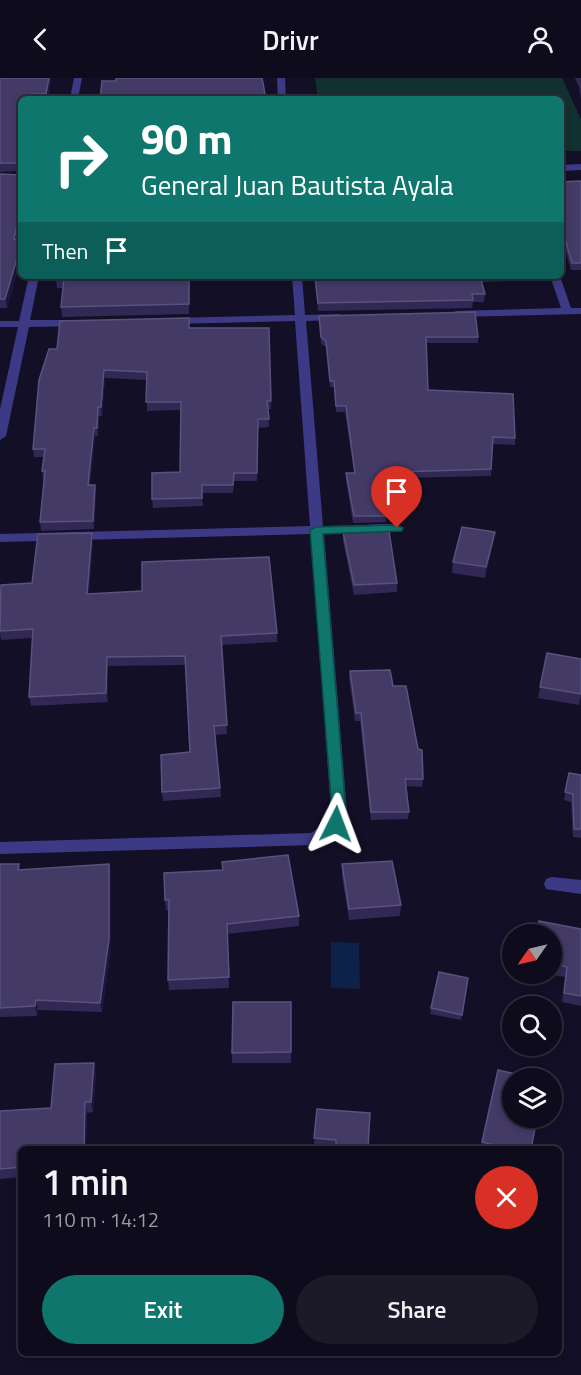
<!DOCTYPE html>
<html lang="en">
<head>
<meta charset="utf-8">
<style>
  :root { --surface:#0e0b1c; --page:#1c1929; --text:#f1f3f6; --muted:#9b9ba3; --line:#2e2b3b; --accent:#0f766e }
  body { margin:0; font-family:"Titillium Web",sans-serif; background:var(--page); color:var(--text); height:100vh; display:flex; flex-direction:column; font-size:22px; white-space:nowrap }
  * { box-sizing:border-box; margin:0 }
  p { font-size:20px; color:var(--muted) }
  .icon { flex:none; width:33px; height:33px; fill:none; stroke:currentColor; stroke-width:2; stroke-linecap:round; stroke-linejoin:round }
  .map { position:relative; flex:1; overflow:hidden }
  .side { position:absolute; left:18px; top:1068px; width:544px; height:210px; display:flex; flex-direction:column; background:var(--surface); border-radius:9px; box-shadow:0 3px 9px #0003,0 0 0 2px var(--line) }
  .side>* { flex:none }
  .guide { position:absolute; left:18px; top:18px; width:546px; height:183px; border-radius:9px; box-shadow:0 3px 9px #0003,0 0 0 2px var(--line); background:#0f766e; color:#fff; overflow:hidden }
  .needle { width:39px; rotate:236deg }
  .fabs { position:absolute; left:502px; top:846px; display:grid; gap:12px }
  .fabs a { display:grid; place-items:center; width:60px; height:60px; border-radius:50%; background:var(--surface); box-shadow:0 3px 9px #0003,0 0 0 2px var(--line); font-size:30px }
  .pin { position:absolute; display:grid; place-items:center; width:51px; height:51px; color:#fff; margin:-62px -26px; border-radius:50% 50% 50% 0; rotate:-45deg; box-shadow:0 0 6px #0007 }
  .pin .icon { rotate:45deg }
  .me { position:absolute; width:66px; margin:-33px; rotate:3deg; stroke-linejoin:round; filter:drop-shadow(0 0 4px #0008) }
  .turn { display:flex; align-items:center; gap:21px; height:126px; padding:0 24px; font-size:27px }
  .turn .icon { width:78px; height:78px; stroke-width:2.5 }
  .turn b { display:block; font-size:42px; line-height:51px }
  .then { display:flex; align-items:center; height:57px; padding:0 24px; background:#0003; gap:12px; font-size:22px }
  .round { display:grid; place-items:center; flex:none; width:63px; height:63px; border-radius:32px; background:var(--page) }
  .summary { display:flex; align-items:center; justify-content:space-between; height:102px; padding:0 24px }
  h1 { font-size:36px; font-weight:600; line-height:45px }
  .button { display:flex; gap:12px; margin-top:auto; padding:12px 24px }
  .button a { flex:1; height:69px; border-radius:36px; background:var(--accent); color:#fff; font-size:24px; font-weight:600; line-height:69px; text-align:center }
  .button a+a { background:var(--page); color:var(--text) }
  header { display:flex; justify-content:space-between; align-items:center; height:78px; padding:0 24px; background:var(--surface); font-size:27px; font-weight:600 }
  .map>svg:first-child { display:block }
  .green { fill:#12302f }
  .water { fill:#0c2248 }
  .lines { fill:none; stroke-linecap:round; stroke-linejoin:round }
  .minor { fill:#3d3a85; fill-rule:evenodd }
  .wall { fill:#312854 }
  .shaded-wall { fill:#1d163a }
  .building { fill:#433a66; stroke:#5a527e; stroke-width:1.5 }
  .route { fill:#0f766e; stroke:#0a4d48; stroke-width:1.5 }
</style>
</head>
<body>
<header><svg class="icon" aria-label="back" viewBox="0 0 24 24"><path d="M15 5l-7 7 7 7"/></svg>Drivr<svg class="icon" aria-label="person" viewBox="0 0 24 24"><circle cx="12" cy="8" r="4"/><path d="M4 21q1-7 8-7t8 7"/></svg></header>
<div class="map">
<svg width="581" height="1297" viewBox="0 0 581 1297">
  <rect width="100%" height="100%" fill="#130f26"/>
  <path class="green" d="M315 0H562L581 41V73H561V21H318Z"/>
  <path class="water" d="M331 864 359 865 360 911 331 910Z"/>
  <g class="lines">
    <g class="minor">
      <path d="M74 0H82L78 21H70Z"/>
      <path d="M277 0H285L286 21H278Z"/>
      <path d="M581 86V92L561 93V87Z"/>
      <path d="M29 198H39L30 242H78L83 245 78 248 29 249 6 358 0 362V331L18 249H0V243H19Z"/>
      <path d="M292 198H302L305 237 339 236 344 239 339 242 306 243 323 448 397 446 403 450 397 454 324 456 347 733C342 751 331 762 313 767L0 776V764L311 755 324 746 331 733 311 456 0 464V456L310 448 295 243 171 246 166 243 171 240 295 237Z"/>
      <path d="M550 198H560L571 230H581V236L456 239 451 236 456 233 561 230Z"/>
      <path d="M552 799 581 802V816L546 811 544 806 546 801Z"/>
    </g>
  </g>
  <g class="wall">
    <path d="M0 0H51L48 21H21L17 93 0 94Z"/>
    <path d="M575 0H581V21L579 9Z"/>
    <path d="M0 96 21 97V143L17 161H21V180L7 230H0Z"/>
    <path d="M581 103V192H571L561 157V104Z"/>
    <path d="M189 198V236L62 239 61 229 63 210H57L56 200Z"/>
    <path d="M314 198H510V203L482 204 485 216 484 224H473L472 230 318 233Z"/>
    <path d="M319 238 478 259V265H426L428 312 515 360V367L493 366 491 398 398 400 400 410V417L383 418 386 438V444L353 445 346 402V395H354L345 334H336L334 309H330L326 269 321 266Z"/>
    <path d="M190 250H269L271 331H268L269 349 258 350 257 403H234L233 415H202L203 428 153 430 152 421 180 394 181 332 147 333V302L105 300 102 338H99L98 358H95L90 407H95L96 415 94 451 41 453 40 444 44 402H43L42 393 44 379H34L33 371 57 271Z"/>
    <path d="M356 448 397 505V514L354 517 343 463V454L356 453Z"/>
    <path d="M93 464 89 516 277 555V564L222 567 227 656 215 657 221 719 163 723 162 714 190 674 186 587 108 588V624L31 628 29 619 32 560 1 562 0 555 1 507 32 505Z"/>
    <path d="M493 465 485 500 452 495 453 484Z"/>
    <path d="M547 575 581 581V617L579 627 538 620Z"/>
    <path d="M350 593 393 608 423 701 422 709 406 708 409 734 408 741 371 742 360 643H355L349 600Z"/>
    <path d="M569 695 581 697V760L573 759 571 724 564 722Z"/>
    <path d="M222 784 299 838V848L227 856 229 910 169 912 168 902 169 832H166L165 822 223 792Z"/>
    <path d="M0 786H19L20 792 109 786 111 796V871L102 934 38 932 37 938 0 939Z"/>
    <path d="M342 786 401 827 400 838 349 842 342 798Z"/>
    <path d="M539 843 581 851V928L562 924 565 899 547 896H552V856H537Z"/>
    <path d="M468 900 461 942 430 936 431 930Z"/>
    <path d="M291 924V985H232V975Z"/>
    <path d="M94 985 96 996 93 1034 87 1035 86 1071H21V1099L0 1101V1033L51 1030Z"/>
    <path d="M498 992 531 1071H480Z"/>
    <path d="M317 1031 368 1071 314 1066Z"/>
  </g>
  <g class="shaded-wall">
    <path d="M49 0H51L47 21 46 16Z"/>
    <path d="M21 54V68L17 93 16 85Z"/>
    <path d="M21 129V143L15 169 14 161Z"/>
    <path d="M21 167V180L7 230 5 221Z"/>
    <path d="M104 292 105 300 102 338 101 329Z"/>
    <path d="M98 329 99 338 98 358 97 350Z"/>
    <path d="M94 350 95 358 89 415 88 407Z"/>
    <path d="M95 407 96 415 94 451 93 443Z"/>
    <path d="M495 454 493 465 485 500 486 489Z"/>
    <path d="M92 455 93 464 88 525 87 516Z"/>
    <path d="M107 579 108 588V624L106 615Z"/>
    <path d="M109 786 111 796V871L102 934 100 925Z"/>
    <path d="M36 922 38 932 37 938 35 928Z"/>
    <path d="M94 985 96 996 93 1034 91 1024Z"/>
    <path d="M85 1024 87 1035 86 1071H84Z"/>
  </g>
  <g class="building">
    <path d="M0 0H49L46 16H31L30 21H21V54L16 85H0Z"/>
    <path d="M116 0H262L266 21H100L102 3H116Z"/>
    <path d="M0 96 21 97 20 106H21V129L14 161H21V167L5 221H0Z"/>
    <path d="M581 103V185H572L561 147V104Z"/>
    <path d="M56 198H189V226L61 229 64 200H56Z"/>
    <path d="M315 198H480L485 216H472L473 222 318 225Z"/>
    <path d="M475 234 478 259H426L428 312 513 316 515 360 493 359 491 391 397 394 400 410 382 411 386 438H354L346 395H355L346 328H336L334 303H330L326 263 321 259 319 238Z"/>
    <path d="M189 240V250H269L271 323H267L269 341H258L257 395H234L233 407H202V420L152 421V395L180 394 181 324H146L147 294 104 292 101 329H98L97 350H94L88 407H95L93 443 40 444 45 393H42L45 371H33L39 302 49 271H57L60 243Z"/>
    <path d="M388 447 397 505 354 507 343 454 357 453 356 448Z"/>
    <path d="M462 449 495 454 486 489 453 484Z"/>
    <path d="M92 455 87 516 142 513V484L269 479 277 555 221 558 227 647 214 648 220 710 162 714 161 677 190 674 185 578 107 579 106 615 29 619 33 551 0 553 1 507 32 505 38 456Z"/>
    <path d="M547 575 581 581V616L540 609Z"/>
    <path d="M390 592 393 608H406L418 671 422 672 423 701H405L409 734H371L361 635H356L350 593Z"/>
    <path d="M569 695 581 697V751H574L573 716 565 714Z"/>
    <path d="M288 777 299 838 227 846 229 899 168 902 169 822H165L164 795 223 792 222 784Z"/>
    <path d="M392 783 401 827 349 831 342 786Z"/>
    <path d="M0 786H19L18 792 109 786V861L100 925 36 922 35 928 0 930Z"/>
    <path d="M539 843 581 851V918L564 915 567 889 552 886V856H537Z"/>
    <path d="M439 894 468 900 462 937 431 930Z"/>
    <path d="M233 924H291V974L232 975Z"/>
    <path d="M94 985 91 1024H85L84 1071H21V1089L0 1091V1033L51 1030 55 986Z"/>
    <path d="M498 992 533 1000H513V1040H537L531 1071H509L482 1064Z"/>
    <path d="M317 1031 370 1035 368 1071H336V1062L314 1060Z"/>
  </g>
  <path class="route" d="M397 447 403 450 402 453 323 456 346 733 341 750H331L329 746 332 733 310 452 316 449Z"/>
</svg>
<div class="fabs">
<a><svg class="needle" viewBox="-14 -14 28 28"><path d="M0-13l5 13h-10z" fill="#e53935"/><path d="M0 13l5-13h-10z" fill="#9b9ba3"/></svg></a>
<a><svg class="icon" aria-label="search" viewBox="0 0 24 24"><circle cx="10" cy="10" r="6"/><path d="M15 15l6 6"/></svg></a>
<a><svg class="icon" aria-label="layers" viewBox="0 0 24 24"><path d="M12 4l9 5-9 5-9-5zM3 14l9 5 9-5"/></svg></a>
</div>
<div class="pin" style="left:397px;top:450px;background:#d93025"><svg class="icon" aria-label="arrive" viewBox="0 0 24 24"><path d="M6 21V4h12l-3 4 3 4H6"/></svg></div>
<svg class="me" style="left:336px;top:746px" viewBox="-20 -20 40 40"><path d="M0-17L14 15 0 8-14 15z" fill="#0f766e" stroke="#fff" stroke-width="4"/></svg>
<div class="guide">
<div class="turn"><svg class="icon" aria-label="right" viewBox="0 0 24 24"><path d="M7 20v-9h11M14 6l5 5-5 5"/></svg><div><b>90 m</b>General Juan Bautista Ayala</div></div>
<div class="then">Then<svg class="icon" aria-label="arrive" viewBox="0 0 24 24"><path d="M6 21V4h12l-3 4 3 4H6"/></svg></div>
</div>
<section class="side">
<div class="summary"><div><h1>1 min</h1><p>110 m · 14:12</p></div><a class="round" style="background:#d93025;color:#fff"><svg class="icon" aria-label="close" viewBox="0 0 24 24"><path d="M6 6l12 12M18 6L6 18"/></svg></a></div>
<div class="button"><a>Exit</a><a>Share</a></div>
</section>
</div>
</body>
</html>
